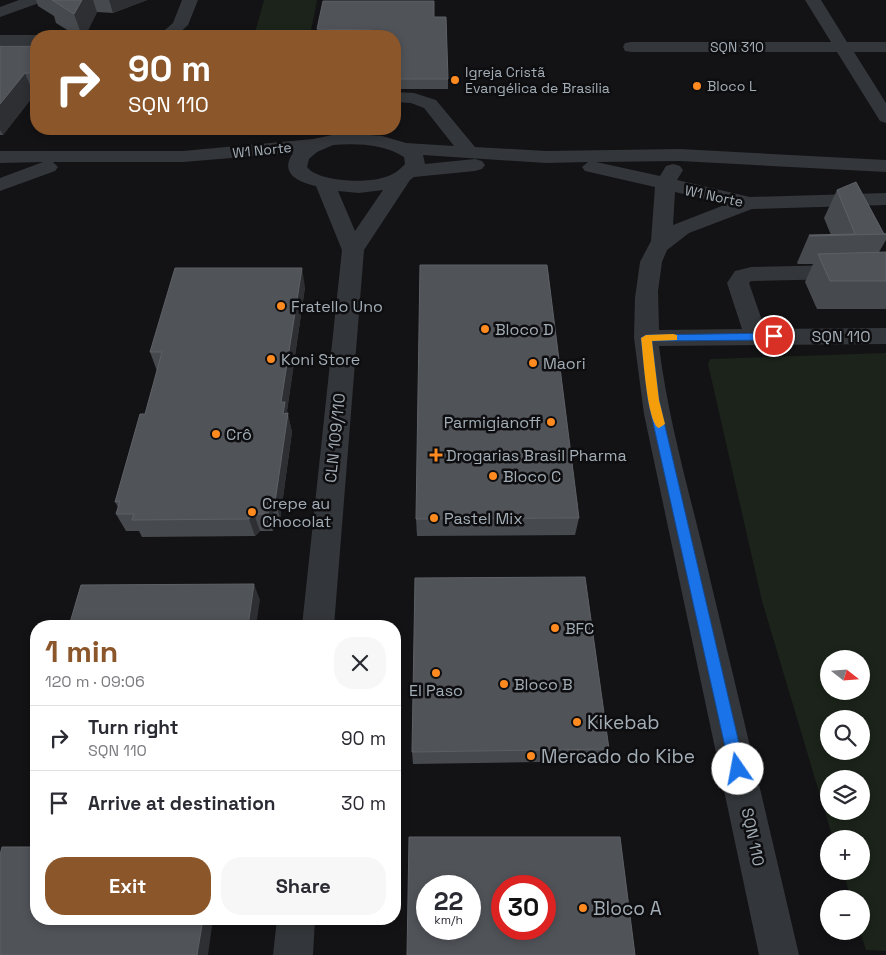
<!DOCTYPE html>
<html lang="en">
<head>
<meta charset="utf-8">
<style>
  :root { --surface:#fff; --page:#f7f7f7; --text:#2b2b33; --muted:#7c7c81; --line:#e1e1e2; --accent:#8a562a }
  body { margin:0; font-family:"Space Grotesk",sans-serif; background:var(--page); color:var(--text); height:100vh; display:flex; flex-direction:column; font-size:19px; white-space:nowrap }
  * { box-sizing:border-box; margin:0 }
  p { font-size:16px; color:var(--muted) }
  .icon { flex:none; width:28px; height:28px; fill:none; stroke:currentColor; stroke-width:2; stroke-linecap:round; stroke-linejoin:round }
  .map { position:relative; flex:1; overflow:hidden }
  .panel { position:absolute; left:30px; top:620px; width:371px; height:305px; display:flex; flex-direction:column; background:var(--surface); border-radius:20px; box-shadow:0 2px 8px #0003 }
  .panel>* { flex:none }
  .top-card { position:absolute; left:30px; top:30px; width:371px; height:105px; border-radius:20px; box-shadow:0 2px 8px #0003; background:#8a562a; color:#fff; overflow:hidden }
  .needle { width:32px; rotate:107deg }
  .tools { position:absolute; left:820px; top:650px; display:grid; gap:10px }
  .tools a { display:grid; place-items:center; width:50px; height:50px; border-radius:50%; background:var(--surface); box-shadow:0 2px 8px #0003; font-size:25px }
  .speed { position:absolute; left:416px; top:875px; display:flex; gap:10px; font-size:25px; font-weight:700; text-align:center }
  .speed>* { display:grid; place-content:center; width:65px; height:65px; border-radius:50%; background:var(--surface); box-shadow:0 2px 8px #0003; line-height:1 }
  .speed small { font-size:12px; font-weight:400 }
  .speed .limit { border:8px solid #d22; background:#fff; color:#111 }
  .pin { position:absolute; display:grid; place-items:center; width:42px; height:42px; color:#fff; margin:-21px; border:2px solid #fff; border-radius:50%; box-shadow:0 1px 5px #0007 }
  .me { position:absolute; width:55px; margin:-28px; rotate:348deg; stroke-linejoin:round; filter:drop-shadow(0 0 4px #0008) }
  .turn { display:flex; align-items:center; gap:18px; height:105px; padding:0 15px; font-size:22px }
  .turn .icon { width:65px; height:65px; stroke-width:2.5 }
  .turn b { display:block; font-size:35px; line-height:42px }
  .round { display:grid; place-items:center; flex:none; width:52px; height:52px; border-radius:20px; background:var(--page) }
  .summary { display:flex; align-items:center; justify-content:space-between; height:85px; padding:0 15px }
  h1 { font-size:30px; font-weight:700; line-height:38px; color:var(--accent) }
  .action { display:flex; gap:10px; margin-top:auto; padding:10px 15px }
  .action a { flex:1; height:58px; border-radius:20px; background:var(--accent); color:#fff; font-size:20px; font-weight:700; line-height:58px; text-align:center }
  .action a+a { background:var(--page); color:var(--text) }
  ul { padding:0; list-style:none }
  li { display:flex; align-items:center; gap:15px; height:65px; padding:0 15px; border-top:1px solid var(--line) }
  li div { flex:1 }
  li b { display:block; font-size:19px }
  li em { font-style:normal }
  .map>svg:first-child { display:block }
  .green { fill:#1b231a; fill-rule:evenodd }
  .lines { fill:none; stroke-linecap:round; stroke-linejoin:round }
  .minor { fill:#33363a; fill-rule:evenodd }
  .wall { fill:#46494d }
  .shaded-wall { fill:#2d2f32 }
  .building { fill:#505358; stroke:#5d6167; fill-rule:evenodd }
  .route { fill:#1a73e8; stroke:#114b97 }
  .slow { fill:#f59e0b }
  .poi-dot { fill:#ff8b20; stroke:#0e0e10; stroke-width:2 }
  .labels { text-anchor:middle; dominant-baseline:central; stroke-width:5; stroke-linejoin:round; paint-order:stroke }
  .far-street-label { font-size:14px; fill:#a3adb6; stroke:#0e0e10 }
  .far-poi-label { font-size:14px; fill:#a3adb6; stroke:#0e0e10; text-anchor:start }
  .poi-label { font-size:16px; fill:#a3adb6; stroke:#0e0e10; text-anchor:start }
  .street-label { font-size:16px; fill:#a3adb6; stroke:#0e0e10 }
  .near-poi-label { font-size:19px; fill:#a3adb6; stroke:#0e0e10; text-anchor:start }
</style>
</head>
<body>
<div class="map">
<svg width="886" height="955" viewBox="0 0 886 955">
  <rect width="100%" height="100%" fill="#131315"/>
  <g class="green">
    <path d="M264 0H317L310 36H254Z"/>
    <path d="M886 353V951L866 950 860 931 861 899H851L843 871H861V839H833L762 601 708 364 710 359ZM829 659H861V691H829ZM829 719H861V751H829ZM829 779H861V811H829Z"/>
  </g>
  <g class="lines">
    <g class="minor">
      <path d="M19 0H42L39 3 0 17V7Z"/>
      <path d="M182 0H198L188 25 176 36H158L173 23Z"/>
      <path d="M805 0H821L847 42H886V52H854L886 103V123L880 121 837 52H631L625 51 623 47 625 43 631 42H831Z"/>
      <path d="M0 35H36L41 36H36V45H0Z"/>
      <path d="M395 92 414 93 436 100 475 147 546 151 680 149 886 160V172L680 161 596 162 660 176 666 166 673 164 680 166 683 170 677 180 750 197 886 193V205L752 209 689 233 667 250 662 262 658 291 659 330 742 329 727 283 735 271 751 267 886 264V278L751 281 749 283 765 329 886 328V344L659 346C669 427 693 504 711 583 741 707 770 831 799 955H759L644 414 634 338 635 298 640 262 651 241 655 187 585 171 582 167 588 162 546 163 423 155 425 164 475 159 482 161 485 165 482 169 475 171 414 177 410 180 364 250 334 626H302L342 250 316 186C298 182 279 173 293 153L183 162H53L58 167 55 171 0 191V178L43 162 0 163V151H183L313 139 342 133 382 136 406 143 454 146 424 108 411 103 395 102ZM333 145C356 143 385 144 404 157L405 164C399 171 391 176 382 178 366 183 318 182 307 167L309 159 317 152ZM383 190 355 231 338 191 359 193ZM675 192 727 204 673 225Z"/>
      <path d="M277 919H315L313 955H273Z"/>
    </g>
  </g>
  <g class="wall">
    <path d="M36 0H147L113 13 97 12 85 36H77L56 23 54 16 38 6Z"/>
    <path d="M434 17 448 79V89H395V36H318L317 29Z"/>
    <path d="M0 46H36V95H34L3 135H0Z"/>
    <path d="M837 190 884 234H886V240L879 252H886V309H817L805 282 813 264H798L797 263 809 235H831L824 218Z"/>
    <path d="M305 287 287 411 292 432 280 519H275L273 531H260L255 536 142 537 139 531H126L116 514 118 507 115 502 145 414 157 371 150 352Z"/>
    <path d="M579 518 575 535 417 536 416 519Z"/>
    <path d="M609 749 603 761 413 764 412 752Z"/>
  </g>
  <g class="shaded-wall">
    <path d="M82 0H93L97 12 85 36H82L74 14Z"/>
    <path d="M109 0H147L113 13Z"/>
    <path d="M25 73 34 95 3 135 0 130V104Z"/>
    <path d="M302 268 305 287 287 411 292 432 280 519 275 502 283 414 281 402Z"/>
    <path d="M270 501 275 519 273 531 268 514Z"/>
    <path d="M254 514 260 531 255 536 249 519Z"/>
    <path d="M254 584 260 600 256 626H248Z"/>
    <path d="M203 919H213L208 955H197Z"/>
  </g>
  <g class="building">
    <path d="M52 0H82L74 14Z"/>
    <path d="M323 1H434V17H446L448 79H395V36H388V33H371V30L317 29Z"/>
    <path d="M0 46H36V73H25L0 104Z"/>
    <path d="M856 182 884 234H886L810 236 809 235 855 234 837 190Z"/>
    <path d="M886 252V281H830L818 254Z"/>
    <path d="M420 265H547L579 518 416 519Z"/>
    <path d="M175 268H302L281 402H285L283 414 288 413 275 502 270 501 268 514H254L249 519 132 520 134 514H116L120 501 115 502 140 414H145L162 352H150Z"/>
    <path d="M585 577 609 749 412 752 415 578Z"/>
    <path d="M254 584 248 626H69L81 585Z"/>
    <path d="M36 735V745H33Z"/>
    <path d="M409 837H620L635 955H407ZM428 886H470V929H428ZM502 886H545V929H502Z"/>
    <path d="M2 847H36V919H203L197 955H0V855Z"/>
  </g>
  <path class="route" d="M774 333 779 336 774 340 652 341 659 400 745 769 743 774 738 776 732 774 730 769 648 400 641 338 646 335Z"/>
  <path class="slow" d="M673 334 677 335V340L652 341 659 400 665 424 659 428C647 424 643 352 641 338L646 335Z"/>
  <g class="poi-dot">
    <circle cx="455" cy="80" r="5"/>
    <circle cx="697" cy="86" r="5"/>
    <circle cx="281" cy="306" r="5"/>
    <circle cx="485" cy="329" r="5"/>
    <circle cx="271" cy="359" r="5"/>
    <circle cx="533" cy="363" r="5"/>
    <circle cx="551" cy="422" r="5"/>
    <circle cx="216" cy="434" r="5"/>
    <path d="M433.5 447.5h5v5h5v5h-5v5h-5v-5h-5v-5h5z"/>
    <circle cx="493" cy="476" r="5"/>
    <circle cx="252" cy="512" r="5"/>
    <circle cx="434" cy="518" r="5"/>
    <circle cx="555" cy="628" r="5"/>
    <circle cx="436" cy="673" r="5"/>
    <circle cx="504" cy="684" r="5"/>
    <circle cx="577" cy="722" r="5"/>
    <circle cx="531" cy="756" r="5"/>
    <circle cx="583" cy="908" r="5"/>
  </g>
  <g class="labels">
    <g class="far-street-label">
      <text x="737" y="47">SQN 310</text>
      <text transform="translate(262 150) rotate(-6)">W1 Norte</text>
      <text transform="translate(714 196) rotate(12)">W1 Norte</text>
    </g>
    <g class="far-poi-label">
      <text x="465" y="72">Igreja Cristã<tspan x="465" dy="16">Evangélica de Brasília</tspan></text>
      <text x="707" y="86">Bloco L</text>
    </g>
    <g class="poi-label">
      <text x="291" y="306">Fratello Uno</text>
      <text x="495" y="329">Bloco D</text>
      <text x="281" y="359">Koni Store</text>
      <text x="543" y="363">Maori</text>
      <text x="541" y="422" text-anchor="end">Parmigianoff</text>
      <text x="226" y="434">Crô</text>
      <text x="446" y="455">Drogarias Brasil Pharma</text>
      <text x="503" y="476">Bloco C</text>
      <text x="262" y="503">Crepe au<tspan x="262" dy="18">Chocolat</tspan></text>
      <text x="444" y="518">Pastel Mix</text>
      <text x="565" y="628">BFC</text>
      <text x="514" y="684">Bloco B</text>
      <text x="436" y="690" text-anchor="middle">El Paso</text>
    </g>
    <g class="street-label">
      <text x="841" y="336">SQN 110</text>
      <text transform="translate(335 438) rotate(-84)">CLN 109/110</text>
      <text transform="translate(753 837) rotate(78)">SQN 110</text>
    </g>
    <g class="near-poi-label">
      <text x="587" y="722">Kikebab</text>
      <text x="541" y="756">Mercado do Kibe</text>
      <text x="593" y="908">Bloco A</text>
    </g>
  </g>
</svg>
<div class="tools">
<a><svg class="needle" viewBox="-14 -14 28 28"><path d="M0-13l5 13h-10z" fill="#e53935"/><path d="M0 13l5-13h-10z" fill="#7c7c81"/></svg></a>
<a><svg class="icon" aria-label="search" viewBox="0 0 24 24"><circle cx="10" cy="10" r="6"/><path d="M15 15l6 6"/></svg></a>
<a><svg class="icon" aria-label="layers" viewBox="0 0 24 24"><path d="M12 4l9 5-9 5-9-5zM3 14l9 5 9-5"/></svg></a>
<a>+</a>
<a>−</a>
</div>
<div class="speed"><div>22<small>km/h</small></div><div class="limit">30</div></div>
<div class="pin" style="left:774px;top:336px;background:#d93025"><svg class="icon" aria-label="arrive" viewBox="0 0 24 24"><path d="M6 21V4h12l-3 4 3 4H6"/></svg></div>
<svg class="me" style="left:738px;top:769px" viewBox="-20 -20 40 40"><circle r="19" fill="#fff"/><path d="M0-13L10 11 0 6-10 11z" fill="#1a73e8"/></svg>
<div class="top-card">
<div class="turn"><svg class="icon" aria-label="right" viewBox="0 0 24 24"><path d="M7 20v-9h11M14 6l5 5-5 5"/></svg><div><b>90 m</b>SQN 110</div></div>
</div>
<section class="panel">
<div class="summary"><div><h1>1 min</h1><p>120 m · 09:06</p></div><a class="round"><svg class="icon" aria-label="close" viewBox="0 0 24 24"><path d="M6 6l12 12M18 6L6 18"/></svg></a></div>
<ul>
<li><svg class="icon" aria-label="right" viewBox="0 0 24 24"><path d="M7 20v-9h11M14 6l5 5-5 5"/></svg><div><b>Turn right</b><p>SQN 110</p></div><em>90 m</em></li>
<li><svg class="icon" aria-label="arrive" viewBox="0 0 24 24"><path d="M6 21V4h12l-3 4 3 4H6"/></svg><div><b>Arrive at destination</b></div><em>30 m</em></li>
</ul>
<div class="action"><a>Exit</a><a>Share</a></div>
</section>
</div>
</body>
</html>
